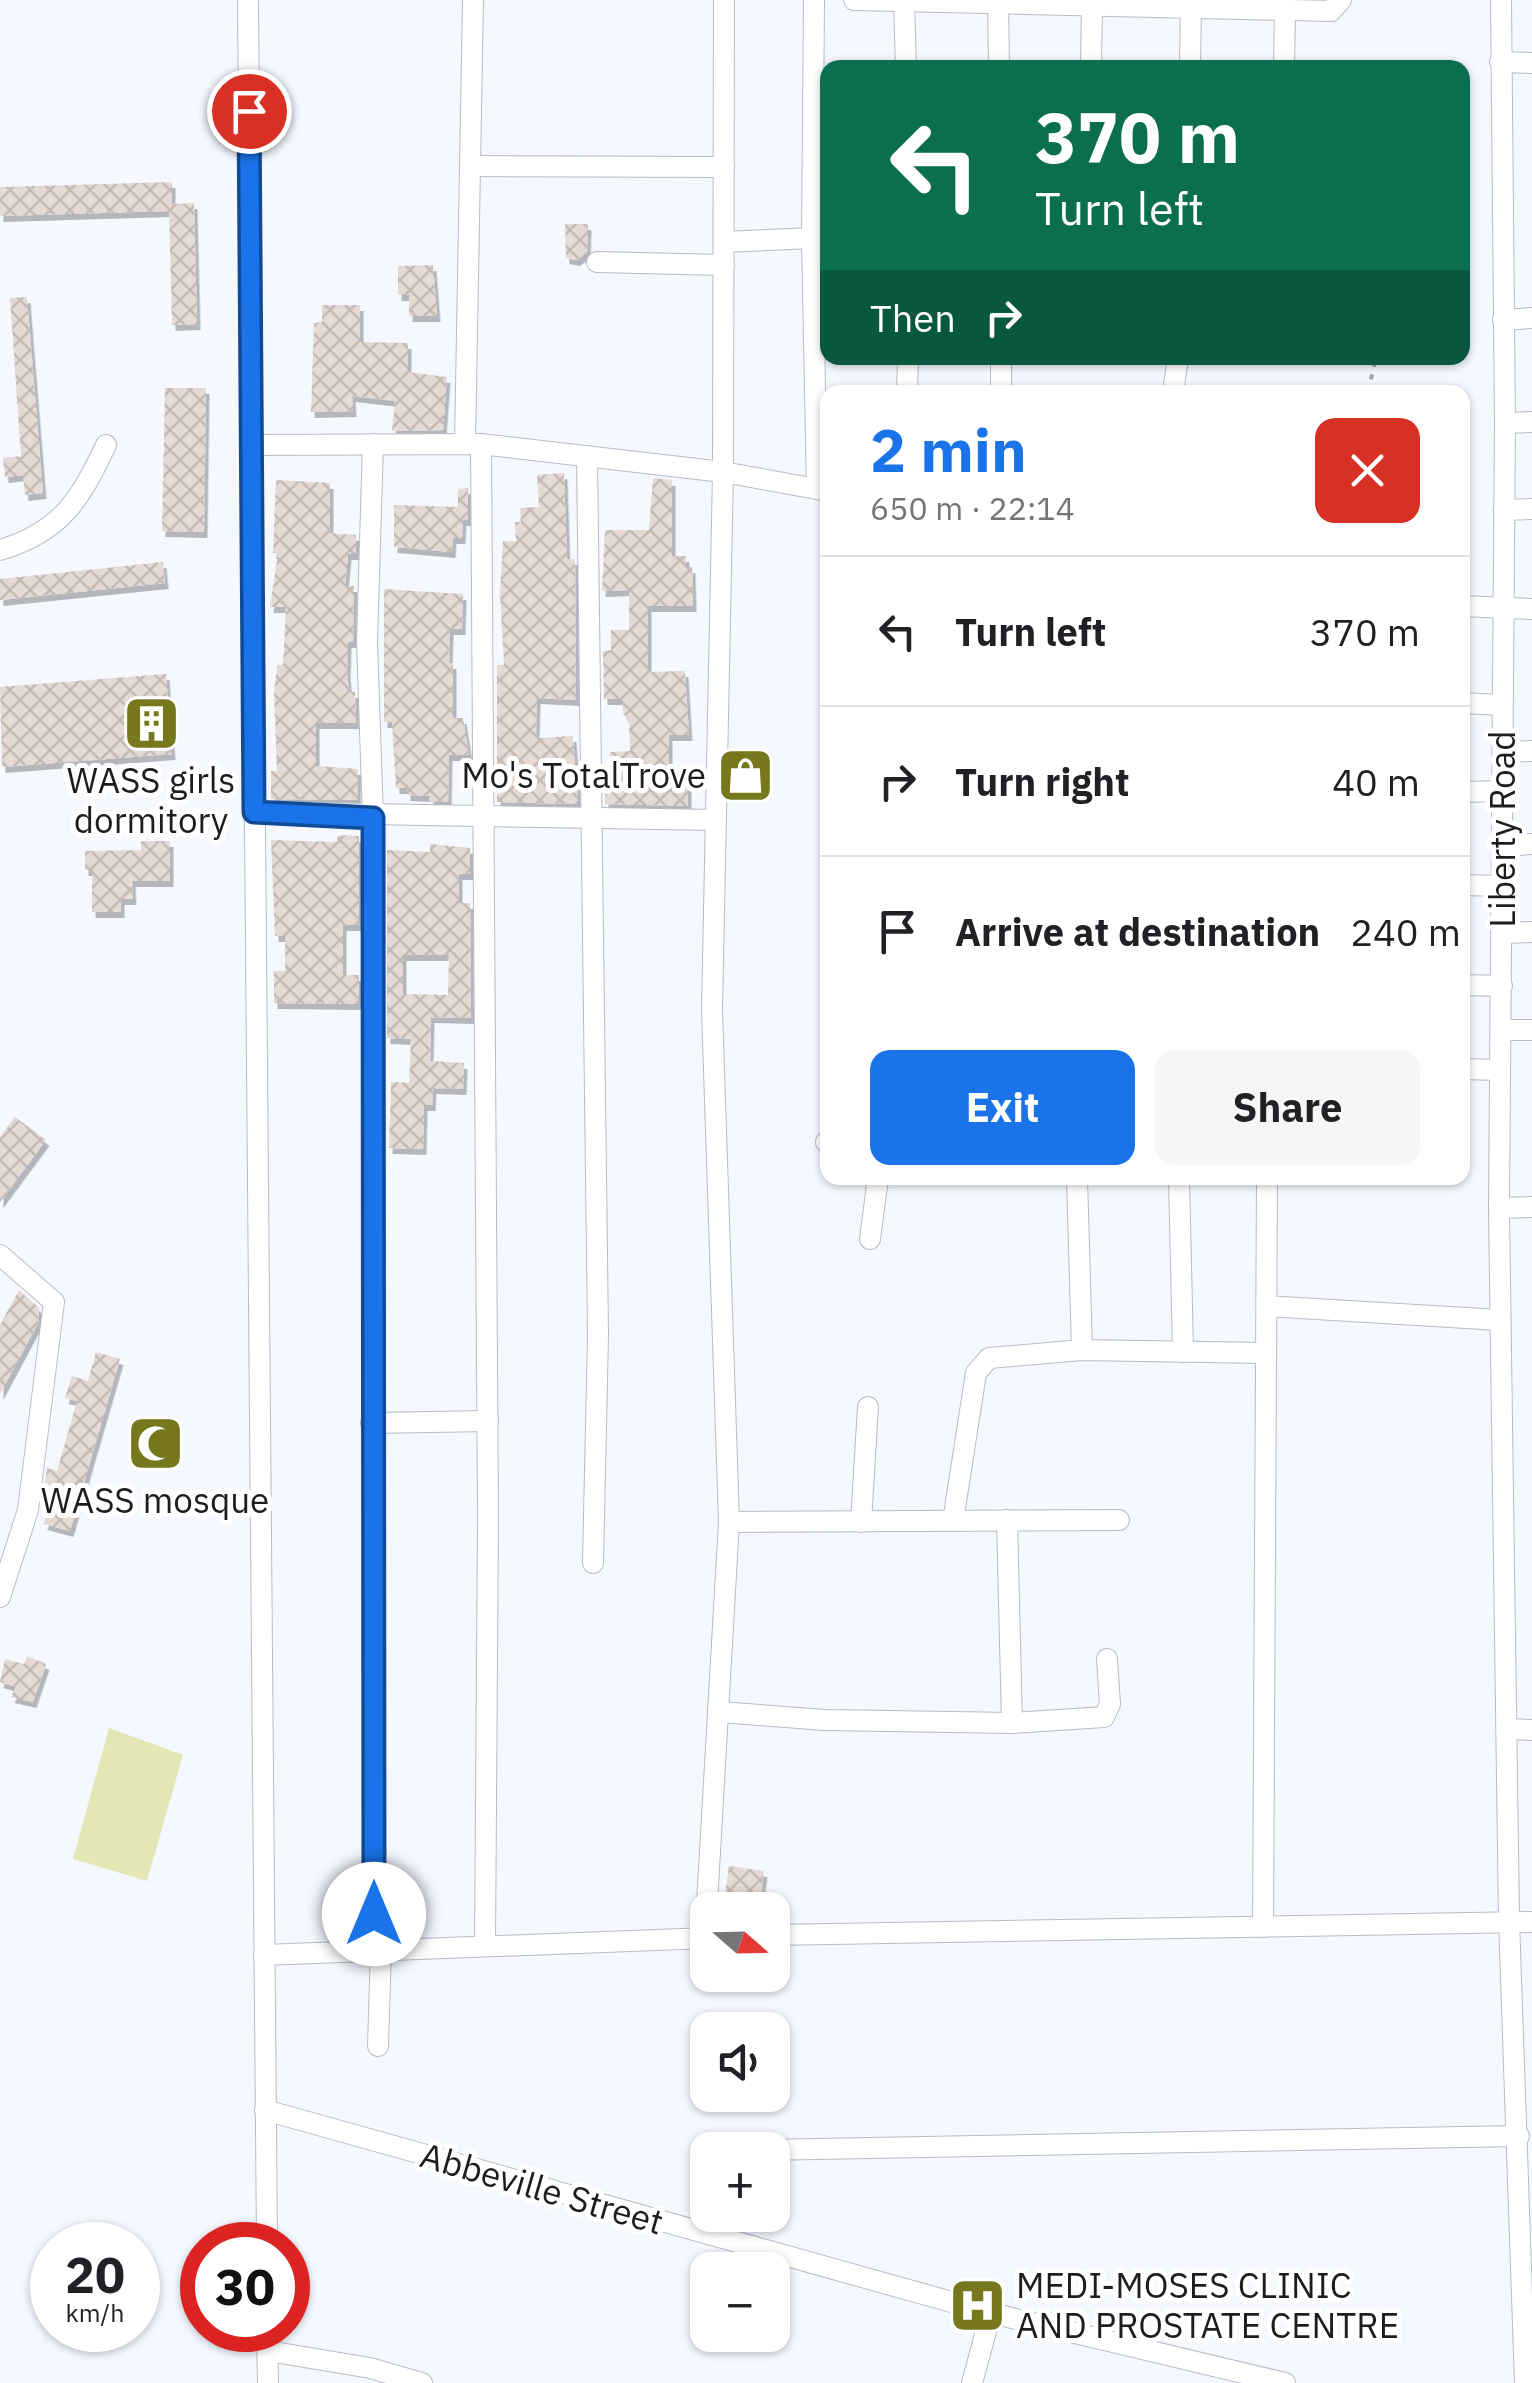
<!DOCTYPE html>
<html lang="en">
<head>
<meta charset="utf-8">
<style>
  :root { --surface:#fff; --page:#f6f6f6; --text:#202124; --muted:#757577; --line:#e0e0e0; --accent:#1a73e8 }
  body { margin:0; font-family:"IBM Plex Sans",sans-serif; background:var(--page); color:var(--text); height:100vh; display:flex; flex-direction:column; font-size:38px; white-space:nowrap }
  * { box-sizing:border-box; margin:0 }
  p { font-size:32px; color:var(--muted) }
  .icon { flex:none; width:55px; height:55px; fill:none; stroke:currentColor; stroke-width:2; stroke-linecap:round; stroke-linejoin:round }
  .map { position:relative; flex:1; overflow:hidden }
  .details { position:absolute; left:820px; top:385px; width:650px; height:800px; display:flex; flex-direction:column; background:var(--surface); border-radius:20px; box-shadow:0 2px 8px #0004 }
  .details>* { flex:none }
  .hud { position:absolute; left:820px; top:60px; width:650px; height:305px; border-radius:20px; box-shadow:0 2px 8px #0004; background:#0b6e4f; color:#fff; overflow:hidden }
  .needle { width:65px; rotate:110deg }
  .tools { position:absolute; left:690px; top:1892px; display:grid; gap:20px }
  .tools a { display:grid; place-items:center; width:100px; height:100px; border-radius:20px; background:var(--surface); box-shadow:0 2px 8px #0004; font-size:50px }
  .speed { position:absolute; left:30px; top:2222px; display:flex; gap:20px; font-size:50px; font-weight:700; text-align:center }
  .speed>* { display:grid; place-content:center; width:130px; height:130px; border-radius:50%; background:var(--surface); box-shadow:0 2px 8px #0004; line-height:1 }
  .speed small { font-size:25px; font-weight:400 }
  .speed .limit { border:15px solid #d22; background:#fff; color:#111 }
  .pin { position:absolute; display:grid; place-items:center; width:85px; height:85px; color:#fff; margin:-42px; border:5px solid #fff; border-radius:50%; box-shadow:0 2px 10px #0007 }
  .me { position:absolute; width:110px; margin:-55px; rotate:0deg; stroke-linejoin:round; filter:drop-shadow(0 0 8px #0008) }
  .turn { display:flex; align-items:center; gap:35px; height:210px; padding:0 50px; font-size:45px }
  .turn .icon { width:130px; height:130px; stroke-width:2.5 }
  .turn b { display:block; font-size:70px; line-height:85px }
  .then { display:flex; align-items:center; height:95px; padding:0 50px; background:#0003; gap:20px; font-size:38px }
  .round { display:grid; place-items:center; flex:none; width:105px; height:105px; border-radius:20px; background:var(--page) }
  .headline { display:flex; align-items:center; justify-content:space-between; height:170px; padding:0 50px }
  h1 { font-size:60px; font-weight:700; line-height:75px; color:var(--accent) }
  .cta { display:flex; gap:20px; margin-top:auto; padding:20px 50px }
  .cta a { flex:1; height:115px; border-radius:20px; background:var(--accent); color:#fff; font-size:40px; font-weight:700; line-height:115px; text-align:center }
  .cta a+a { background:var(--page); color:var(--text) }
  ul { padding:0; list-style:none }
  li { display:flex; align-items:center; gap:30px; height:150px; padding:0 50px; border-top:2px solid var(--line) }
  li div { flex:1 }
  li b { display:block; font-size:38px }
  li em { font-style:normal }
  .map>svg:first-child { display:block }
  .green { fill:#e2e7b5 }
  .building { fill:url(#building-cross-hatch); fill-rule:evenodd; filter:url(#shadow) }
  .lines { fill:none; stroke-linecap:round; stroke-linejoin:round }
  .minor-casing { stroke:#b7bcc6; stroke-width:22 }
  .path { stroke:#9fa2a7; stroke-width:4; stroke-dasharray:5 8; stroke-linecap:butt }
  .minor { stroke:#fff; stroke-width:20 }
  .route-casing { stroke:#114b97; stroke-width:25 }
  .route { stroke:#1a73e8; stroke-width:18 }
  .labels { text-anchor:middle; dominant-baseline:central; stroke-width:10; stroke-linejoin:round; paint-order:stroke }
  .poi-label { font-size:35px; fill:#1b1d20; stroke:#fff }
  .street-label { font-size:35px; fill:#1b1d20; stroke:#fff }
</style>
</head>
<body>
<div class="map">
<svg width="1532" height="2383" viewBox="0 0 1532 2383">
  <defs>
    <pattern id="building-cross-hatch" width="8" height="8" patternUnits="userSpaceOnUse" patternTransform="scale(2.5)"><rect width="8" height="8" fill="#e5dad3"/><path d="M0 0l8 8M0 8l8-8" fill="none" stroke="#c4bbb5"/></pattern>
    <filter id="shadow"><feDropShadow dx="3.5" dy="6" stdDeviation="0" flood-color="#0004"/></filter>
  </defs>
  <rect width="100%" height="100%" fill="#f5f8ff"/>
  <path class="green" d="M109 1728 183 1755 147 1881 73 1859Z"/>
  <g class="building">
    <path d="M172 182V204L194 203 197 324 172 325 169 211 0 216V187Z"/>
    <path d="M565 224H588L587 253 576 260 566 258Z"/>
    <path d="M433 265 437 316H409V295H398V266Z"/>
    <path d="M27 297 43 493 25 495 23 475 5 477 3 458 21 456 10 298Z"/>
    <path d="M322 305H360V342L408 343V372L447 377 443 430 392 431 395 401 352 396 353 411 311 412 314 323 322 322Z"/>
    <path d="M165 388H206L204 532 162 531Z"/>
    <path d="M564 473 567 559H575L576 700 537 698 536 734 538 738 573 736 578 804 497 802V665H504L500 593 503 541H516L515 522H521L520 508 539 507 537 475Z"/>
    <path d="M653 478 672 480V556H686V567H692L693 606H648V672L685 671 689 735H669V776H688V806L605 804V794H610V752L630 751 629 721 623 713 622 699H604L603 651 611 650V630H629V590L602 591 605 530H649Z"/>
    <path d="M276 480 330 483V533L356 535V554H348L345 586H354L353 642H348L347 672 349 692H355L356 723H316V766L358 769 357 800 271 799V771H277L274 693 277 665H283L286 607H270L278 553H273Z"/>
    <path d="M468 488V520H463L462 538H453L452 552 394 547V505L458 507V489Z"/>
    <path d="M163 562 165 583 0 600V579Z"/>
    <path d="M384 589 463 594 462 629H450L449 663H453V718H463L469 755H449L448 802 429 801 430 796 407 795V788H396L392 722H384Z"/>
    <path d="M166 674 172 754 2 767 0 687Z"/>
    <path d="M338 835 359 836V925H343V975H359V1004L274 1003V971H285V936H275L271 840 337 842Z"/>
    <path d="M141 841H170V881H132L133 899H121V912H92V870H85V851L141 850Z"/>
    <path d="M430 844 470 848V874H459V903H470L471 1018 431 1017 430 1061 464 1063 463 1089 433 1088 432 1105H424L423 1149 389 1148 391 1082 409 1083 411 1039 387 1038V850L430 852ZM403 955H449L448 995 403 994Z"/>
    <path d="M15 1117 46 1140 0 1202V1137Z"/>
    <path d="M19 1290 39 1308 38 1323 0 1394V1325Z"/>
    <path d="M96 1352 120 1359 70 1531 44 1524 51 1500 43 1498 47 1468 57 1471 77 1401 65 1398 72 1376 88 1381Z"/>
    <path d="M142 1423 170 1425 168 1464 140 1463Z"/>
    <path d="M27 1656 46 1664 33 1702 11 1697 16 1687 0 1682 5 1659 24 1664Z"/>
    <path d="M729 1866 764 1871 759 1910 723 1908Z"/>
  </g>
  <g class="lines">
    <defs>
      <g id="minor">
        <path d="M248 0 267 2245"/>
        <path d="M854 0 1331 11 1341 0"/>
        <path d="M904 0 906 68"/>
        <path d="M998 0 999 68"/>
        <path d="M1501 0 1505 423 1499 1208 1509 1921 1525 2383"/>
        <path d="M1500 62 1532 63"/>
        <path d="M1091 68 1092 0"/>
        <path d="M1190 68 1191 0"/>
        <path d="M1284 68 1285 10"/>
        <path d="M471 166 724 167"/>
        <path d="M724 242 812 238 814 0"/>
        <path d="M597 262 724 265"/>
        <path d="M1503 320 1532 318"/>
        <path d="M907 392 908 358"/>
        <path d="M1001 392V358"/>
        <path d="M1173 392 1178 358"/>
        <path d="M1505 423 1532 422"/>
        <path d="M373 444 367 642 373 818 374 1950"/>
        <path d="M465 444 473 0"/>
        <path d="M481 444 488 1517 485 1946"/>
        <path d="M252 445 481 444 723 472 828 491"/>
        <path d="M587 456 598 1335 593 1563"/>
        <path d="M817 489 812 238H828"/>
        <path d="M1504 510 1532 509"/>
        <path d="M0 550C61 532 80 500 106 445"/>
        <path d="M1462 606 1532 609"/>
        <path d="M1462 703 1502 705"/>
        <path d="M1504 752 1532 751"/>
        <path d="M1462 792 1504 791"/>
        <path d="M255 812 716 820"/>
        <path d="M1504 846 1532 844"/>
        <path d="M1462 885 1503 886"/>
        <path d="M1503 933 1532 932"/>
        <path d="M1462 985 1502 986"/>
        <path d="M1501 1030H1532"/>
        <path d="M1462 1069 1500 1070"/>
        <path d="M826 1142H828"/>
        <path d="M1077 1178 1082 1350"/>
        <path d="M1179 1178 1183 1352"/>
        <path d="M1499 1208 1532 1207"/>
        <path d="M870 1239 878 1178"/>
        <path d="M0 1255 54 1302 28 1510 0 1597"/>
        <path d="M1267 1306 1500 1320"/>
        <path d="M371 1423 488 1421"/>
        <path d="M953 1521 976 1373 989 1358 1082 1350 1266 1353"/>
        <path d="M729 1522 1119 1520"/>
        <path d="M861 1522 868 1407"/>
        <path d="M720 1712 825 1720 1012 1723 1007 1520"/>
        <path d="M1012 1723 1104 1717 1110 1704 1107 1659"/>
        <path d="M1508 1729 1532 1730"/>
        <path d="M1263 1927 1267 1178"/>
        <path d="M772 1935 1532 1922"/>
        <path d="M705 1938 729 1522 712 1010 723 472 724 0"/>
        <path d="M264 1955 708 1938"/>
        <path d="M378 2046 381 1950"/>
        <path d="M265 2110 991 2313 1285 2383"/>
        <path d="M763 2150 1519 2136"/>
        <path d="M267 2330 268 2383"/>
        <path d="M268 2351 370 2368 422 2383"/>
        <path d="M972 2383 991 2313"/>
      </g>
    </defs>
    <use href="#minor" class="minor-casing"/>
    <path class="path" d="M1368 392 1376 358"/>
    <use href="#minor" class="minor"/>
  </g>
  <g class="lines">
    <defs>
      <path id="route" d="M249 111 254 812 373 818 374 1914"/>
    </defs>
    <use href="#route" class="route-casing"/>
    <use href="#route" class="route"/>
  </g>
  <defs>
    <symbol id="building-square" viewBox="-11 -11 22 22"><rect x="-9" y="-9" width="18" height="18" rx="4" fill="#77771d" stroke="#fff"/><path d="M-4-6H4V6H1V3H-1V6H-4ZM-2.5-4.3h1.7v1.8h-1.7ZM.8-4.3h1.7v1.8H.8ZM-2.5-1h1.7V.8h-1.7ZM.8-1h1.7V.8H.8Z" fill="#fff"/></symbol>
    <symbol id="shop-square" viewBox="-11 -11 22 22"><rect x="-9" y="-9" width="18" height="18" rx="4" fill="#77771d" stroke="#fff"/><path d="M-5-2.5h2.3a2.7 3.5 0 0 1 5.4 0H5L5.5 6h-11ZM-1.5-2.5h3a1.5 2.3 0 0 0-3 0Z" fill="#fff"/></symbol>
    <symbol id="mosque-square" viewBox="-11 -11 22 22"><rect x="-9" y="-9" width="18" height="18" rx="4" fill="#77771d" stroke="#fff"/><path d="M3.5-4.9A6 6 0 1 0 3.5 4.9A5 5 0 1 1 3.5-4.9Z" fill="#fff"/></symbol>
    <symbol id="hospital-square" viewBox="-11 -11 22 22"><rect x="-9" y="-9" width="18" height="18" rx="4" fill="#77771d" stroke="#fff"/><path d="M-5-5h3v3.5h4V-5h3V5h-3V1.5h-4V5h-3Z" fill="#fff"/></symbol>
  </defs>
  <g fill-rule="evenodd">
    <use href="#building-square" x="120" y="692" width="63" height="63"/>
    <use href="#shop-square" x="714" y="744" width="63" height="63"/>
    <use href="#mosque-square" x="124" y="1412" width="63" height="63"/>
    <use href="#hospital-square" x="946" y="2274" width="63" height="63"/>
  </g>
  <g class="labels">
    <g class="poi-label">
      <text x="706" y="775" text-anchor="end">Mo's TotalTrove</text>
      <text x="151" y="780">WASS girls<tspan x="151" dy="40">dormitory</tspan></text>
      <text x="155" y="1500">WASS mosque</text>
      <text x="1016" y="2285" text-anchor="start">MEDI-MOSES CLINIC<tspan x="1016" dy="40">AND PROSTATE CENTRE</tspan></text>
    </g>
    <g class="street-label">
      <text transform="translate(1502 829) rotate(-90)">Liberty Road</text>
      <text transform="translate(542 2188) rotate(16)">Abbeville Street</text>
    </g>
  </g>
</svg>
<div class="tools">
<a><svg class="needle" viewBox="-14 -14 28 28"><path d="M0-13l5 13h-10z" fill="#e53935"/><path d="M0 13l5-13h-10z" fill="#757577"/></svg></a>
<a><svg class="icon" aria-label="sound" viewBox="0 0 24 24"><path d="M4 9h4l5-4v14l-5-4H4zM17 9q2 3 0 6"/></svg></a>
<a>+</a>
<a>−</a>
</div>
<div class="speed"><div>20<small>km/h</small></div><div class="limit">30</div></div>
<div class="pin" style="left:249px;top:111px;background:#d93025"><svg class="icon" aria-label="arrive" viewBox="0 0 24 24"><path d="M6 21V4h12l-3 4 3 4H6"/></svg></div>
<svg class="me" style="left:374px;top:1914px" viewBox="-20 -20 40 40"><circle r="19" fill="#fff"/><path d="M0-13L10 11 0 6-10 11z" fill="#1a73e8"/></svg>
<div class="hud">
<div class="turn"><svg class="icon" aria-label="left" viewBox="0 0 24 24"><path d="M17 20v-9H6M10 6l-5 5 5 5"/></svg><div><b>370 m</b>Turn left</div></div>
<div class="then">Then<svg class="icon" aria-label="right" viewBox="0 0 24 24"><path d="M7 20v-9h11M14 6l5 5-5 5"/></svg></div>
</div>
<section class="details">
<div class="headline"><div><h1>2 min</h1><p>650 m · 22:14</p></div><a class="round" style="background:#d93025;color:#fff"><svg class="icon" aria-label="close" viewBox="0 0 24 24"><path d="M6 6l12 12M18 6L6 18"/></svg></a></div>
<ul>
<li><svg class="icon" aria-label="left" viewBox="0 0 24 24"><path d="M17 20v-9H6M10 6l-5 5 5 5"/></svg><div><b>Turn left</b></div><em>370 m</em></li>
<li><svg class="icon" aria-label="right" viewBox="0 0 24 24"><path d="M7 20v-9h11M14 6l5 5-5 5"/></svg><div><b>Turn right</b></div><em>40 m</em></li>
<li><svg class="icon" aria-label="arrive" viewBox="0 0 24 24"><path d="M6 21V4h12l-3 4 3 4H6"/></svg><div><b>Arrive at destination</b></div><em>240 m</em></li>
</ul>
<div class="cta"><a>Exit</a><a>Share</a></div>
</section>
</div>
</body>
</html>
